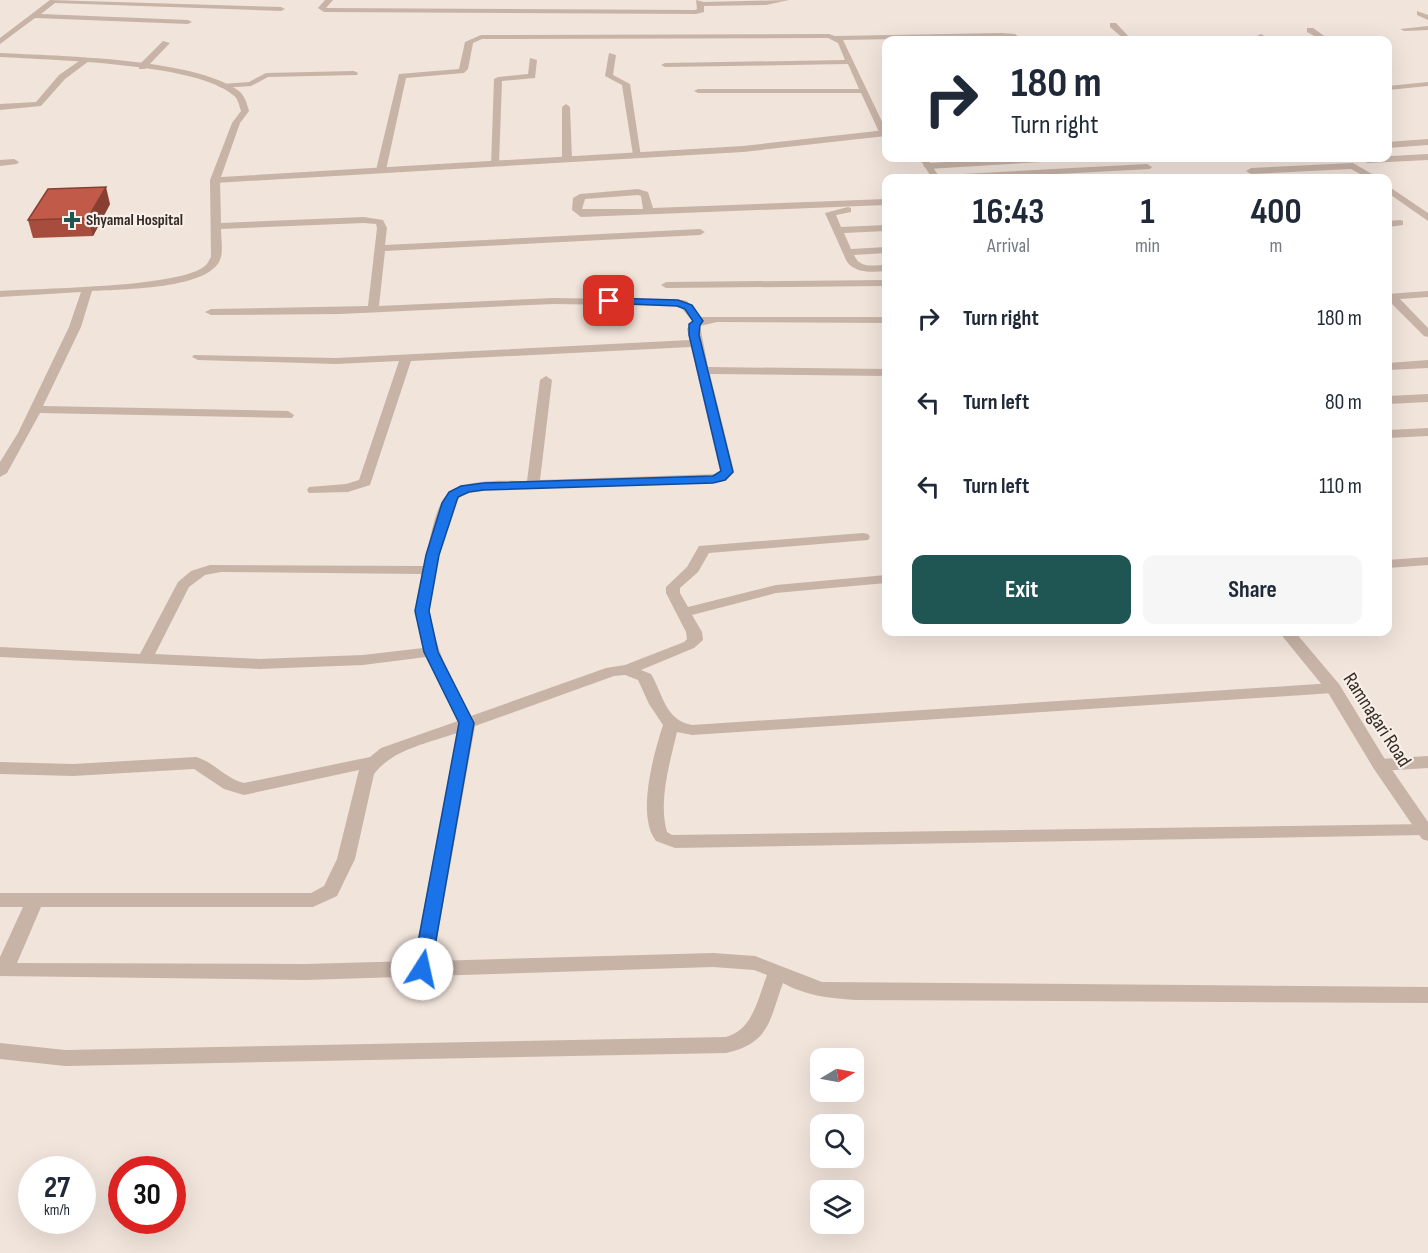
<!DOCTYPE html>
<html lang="en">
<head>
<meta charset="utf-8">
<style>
  :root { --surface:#fff; --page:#f6f6f7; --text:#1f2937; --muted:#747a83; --accent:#1f5553 }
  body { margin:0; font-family:"Sofia Sans Condensed",sans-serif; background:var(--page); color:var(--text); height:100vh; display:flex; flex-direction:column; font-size:22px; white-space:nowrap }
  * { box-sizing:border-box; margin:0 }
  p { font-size:20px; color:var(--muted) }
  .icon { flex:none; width:33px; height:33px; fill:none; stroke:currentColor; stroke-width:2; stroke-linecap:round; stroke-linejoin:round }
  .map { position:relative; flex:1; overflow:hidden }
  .details { position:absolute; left:882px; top:174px; width:510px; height:462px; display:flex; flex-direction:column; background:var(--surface); border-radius:12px; box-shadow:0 6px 24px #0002 }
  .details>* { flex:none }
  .guide { position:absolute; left:882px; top:36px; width:510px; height:126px; border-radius:12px; box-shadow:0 6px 24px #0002; background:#fff; color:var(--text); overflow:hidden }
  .needle { width:39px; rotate:80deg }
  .controls { position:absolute; left:810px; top:1048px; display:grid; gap:12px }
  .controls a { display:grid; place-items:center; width:54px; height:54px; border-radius:12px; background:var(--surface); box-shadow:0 6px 24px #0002; font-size:30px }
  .speed { position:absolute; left:18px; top:1156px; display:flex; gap:12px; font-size:30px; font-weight:700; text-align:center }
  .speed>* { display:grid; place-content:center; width:78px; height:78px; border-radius:50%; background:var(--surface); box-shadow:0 6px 24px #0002; line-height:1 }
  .speed small { font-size:15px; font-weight:400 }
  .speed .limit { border:9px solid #d22; background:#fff; color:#111 }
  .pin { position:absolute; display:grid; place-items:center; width:51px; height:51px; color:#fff; margin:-26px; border-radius:12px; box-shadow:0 3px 9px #0006 }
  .me { position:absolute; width:66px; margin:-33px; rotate:10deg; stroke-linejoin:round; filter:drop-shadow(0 0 4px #0008) }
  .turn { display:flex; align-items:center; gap:21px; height:126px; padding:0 30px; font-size:27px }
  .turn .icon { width:78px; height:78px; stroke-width:2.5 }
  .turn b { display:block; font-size:42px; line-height:51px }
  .eta { display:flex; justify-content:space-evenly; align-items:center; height:102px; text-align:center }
  .eta b { font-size:36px; font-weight:700; line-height:42px }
  .cta { display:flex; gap:12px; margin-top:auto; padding:12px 30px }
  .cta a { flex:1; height:69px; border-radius:12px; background:var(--accent); color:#fff; font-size:24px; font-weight:700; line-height:69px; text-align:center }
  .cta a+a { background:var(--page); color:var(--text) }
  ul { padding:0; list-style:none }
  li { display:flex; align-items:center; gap:18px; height:84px; padding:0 30px }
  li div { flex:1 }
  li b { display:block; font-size:22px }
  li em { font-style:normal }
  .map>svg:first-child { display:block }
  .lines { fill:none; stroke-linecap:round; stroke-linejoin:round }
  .service { fill:#c8b3a7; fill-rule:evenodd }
  .minor { fill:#c8b3a7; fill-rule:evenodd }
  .tertiary { fill:#c8b3a7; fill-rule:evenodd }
  .wall { fill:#a64d3e }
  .shaded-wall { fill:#873f32 }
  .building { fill:#c15a48; stroke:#873f32; stroke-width:1.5 }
  .route { fill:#1a73e8; stroke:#114b97; stroke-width:1.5 }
  .poi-dot { fill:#1f5553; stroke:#f8efe7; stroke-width:2 }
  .labels { text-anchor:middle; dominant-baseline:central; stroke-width:4.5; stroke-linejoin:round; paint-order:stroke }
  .far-poi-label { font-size:16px; font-weight:bold; fill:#352a28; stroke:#f8efe7; text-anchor:start }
  .street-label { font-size:20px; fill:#352a28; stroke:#f8efe7 }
</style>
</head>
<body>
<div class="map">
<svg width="1428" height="1253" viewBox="0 0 1428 1253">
  <rect width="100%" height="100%" fill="#f1e4db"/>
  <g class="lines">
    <g class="service">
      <path d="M163 41 170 43 145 69H139V65Z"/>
      <path d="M566 104 570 107 572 159 567 162 562 159V107Z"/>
      <path d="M1147 164 1152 167 1150 169 986 178H939L944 175Z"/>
    </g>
    <g class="minor">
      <path d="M50 0 281 7 285 9 281 11 55 3 41 14 188 20 192 22 188 24 35 18 0 44V38Z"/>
      <path d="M325 0H333L326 8 695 10 697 9 696 0 704 2 789 0 766 5 704 6V12L696 14 324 12 318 8Z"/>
      <path d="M1417 11 1428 15V20L1417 15Z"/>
      <path d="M1110 23H1116L1132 40H1125L1110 27Z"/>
      <path d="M1428 26V30L1404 31 1400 29Z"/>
      <path d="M1307 28H1313L1330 40H1322L1307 32Z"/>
      <path d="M1002 33 1015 34 1023 40 1002 37 843 40 886 130V136L884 137 880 134 861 93H698L694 91 698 89H859L848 64 665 67 661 65 665 63 845 60 838 43 828 38 482 39 473 43 468 69 464 73 406 78 386 170 381 173 376 170 399 74 459 69 465 42 481 35 829 34 835 36Z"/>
      <path d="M1261 34 1271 40H1263L1257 36Z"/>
      <path d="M609 53 616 55 613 75 630 84 641 157 633 155 622 85 605 76Z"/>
      <path d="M530 58 537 60 535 78 502 81 499 164 491 166 494 79 498 77 528 74Z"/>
      <path d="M82 59 89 61 65 79 41 106 0 110V104L36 102 59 75Z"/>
      <path d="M354 71 358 73 357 75 268 77 251 86 222 88 218 86 222 84 249 82 266 73Z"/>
      <path d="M1428 82V86L1388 90V86Z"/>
      <path d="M1428 139V145L1388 148V142Z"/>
      <path d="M1428 154V160L1368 163 1354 158Z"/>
      <path d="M1021 158H1062L1057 161 928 169 923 166 928 163Z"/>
      <path d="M14 159 19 162 17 164 0 166V160Z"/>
      <path d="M1353 163 1379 178H1368L1351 169 1251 174 1246 171 1251 168Z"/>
      <path d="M215 177 220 180 221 223 364 217 383 220 387 228 385 245 700 229 705 232 700 235 385 251 379 306 553 298 683 300 687 301 701 317H886V323L717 322 700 326 708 367 886 369V376L710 374 733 467 734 472 726 481 484 490 463 494 454 504C448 529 427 589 430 613 435 651 454 683 471 716L606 668 625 665 684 642 687 639 686 632 666 593V587L687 567 699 546 863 533 868 534 870 537 868 540 709 553 698 572 680 588V593L688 607 776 585 886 575V583L776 593 692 615 702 632 703 640 694 648 641 670 651 674C663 694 665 720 692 725L1333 683 1341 688 1333 693 692 735 677 732C670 762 658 801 667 832L672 835 1428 824V834L1424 835 675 848 656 841C636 816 654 753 663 725L649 704 638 680 625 675 614 676 475 726 433 961 713 953 755 956 822 982 1428 987V1003L855 1000C829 998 806 996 783 983 769 1021 770 1043 726 1053L65 1066 0 1059V1043L65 1050 726 1037C753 1030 758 998 767 975L754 970 713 967 305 980 0 976V957L23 907H0V893H311L324 886 337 859 359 770 244 795 224 789 194 769 73 776 0 774V762L73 764 196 757C214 762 226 779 244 783L370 757 381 748 458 721 426 657 363 665 259 669 0 657V647L140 654 178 582 191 571 210 565 424 566C429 546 432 521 441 503 455 476 502 481 527 481L540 380 546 376 552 380 540 480 717 474 720 471 691 347 411 361 370 485 348 492 309 493 307 490 309 487 346 484 359 480 399 361 336 364 198 360 192 357 194 355 336 358 690 340 687 329 692 321 680 306 553 304 340 314 211 315 205 312 211 309 368 306 377 228 376 224 364 223 221 229C221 237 223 249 221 257 213 290 120 289 92 291L81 327 43 406 288 411 294 415 292 418 40 413 7 473 0 477V462L18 433 69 327 81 292 0 297V291C38 288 183 288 206 265 208 263 209 260 211 257L210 180ZM221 572 422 574 415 611 423 648 363 655 259 659 155 654 189 587 205 575ZM457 733 414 961 305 964 17 963 41 907H313L337 896 355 859 374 774C393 749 429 743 457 733Z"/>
      <path d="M1388 186 1428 213V221L1388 193Z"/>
      <path d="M638 189 648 192 653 208 886 199V205L581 217 572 210 573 198 580 194ZM638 195 641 196 643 209H582L585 199Z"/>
      <path d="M848 207 851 208V212L836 215 841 227 886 225V231L844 233 851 249 886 247V253L854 255C860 269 873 265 886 265V271C872 272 857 274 847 262L825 213Z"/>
      <path d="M1400 220 1403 221V225L1388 227V221Z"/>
      <path d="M886 280V286L666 288 661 285 666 282Z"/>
      <path d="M1428 291V297L1400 299 1428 328V337L1424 336 1388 300V294Z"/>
      <path d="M1428 360V368L1388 370V363Z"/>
      <path d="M1428 394V402L1388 404V396Z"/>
      <path d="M1428 428V436L1388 438V430Z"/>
      <path d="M1428 557V565L1388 568V560Z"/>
      <path d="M1428 756V768L1380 771 1374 769 1372 765 1374 761 1380 759Z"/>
    </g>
    <g class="tertiary">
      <path d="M0 53C57 56 195 58 239 91 245 96 247 104 249 111L240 123 221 177 743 146 886 130V136L743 152 215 183 210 180 232 123 241 111C239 105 238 98 233 95 196 63 51 60 0 57Z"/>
      <path d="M919 158H927L940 178H932Z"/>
      <path d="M1279 632H1295L1339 684 1386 761 1428 822V841L1422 839 1374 769 1327 691Z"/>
    </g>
  </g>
  <path class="wall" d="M110 204 93 236 33 238 28 220Z"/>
  <path class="shaded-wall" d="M106 187 110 204 93 236 88 218Z"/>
  <path class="building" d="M106 187 88 218 28 220 48 189Z"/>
  <path class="route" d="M609 298 678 300 692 305 703 321 700 325 699 335 733 472 725 480 713 483 484 490 469 492 458 497 439 555 429 611 438 652 474 723 431 969 428 974 422 976 416 974 413 969 459 723 424 652 415 611 426 555 442 503 449 492 461 486 484 483 713 476 721 471 689 335V324L693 321 685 309 677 306 605 303 604 301Z"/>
  <path class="poi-dot" d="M69 211h6v6h6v6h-6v6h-6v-6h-6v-6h6z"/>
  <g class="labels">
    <g class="far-poi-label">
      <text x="86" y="220">Shyamal Hospital</text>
    </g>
    <g class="street-label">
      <text transform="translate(1377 720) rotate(57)">Ramnagari Road</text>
    </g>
  </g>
</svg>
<div class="controls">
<a><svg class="needle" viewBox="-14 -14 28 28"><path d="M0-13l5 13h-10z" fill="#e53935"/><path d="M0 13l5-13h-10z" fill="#747a83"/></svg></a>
<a><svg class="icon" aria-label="search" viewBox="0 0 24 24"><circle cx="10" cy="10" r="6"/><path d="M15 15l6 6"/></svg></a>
<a><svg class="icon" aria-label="layers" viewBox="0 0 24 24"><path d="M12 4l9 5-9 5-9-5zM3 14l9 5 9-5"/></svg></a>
</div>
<div class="speed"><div>27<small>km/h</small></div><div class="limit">30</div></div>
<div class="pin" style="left:609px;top:301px;background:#d93025"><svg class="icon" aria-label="arrive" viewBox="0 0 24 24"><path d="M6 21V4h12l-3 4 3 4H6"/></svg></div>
<svg class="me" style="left:422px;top:969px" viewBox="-20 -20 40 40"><circle r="19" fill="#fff"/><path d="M0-13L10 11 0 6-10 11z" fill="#1a73e8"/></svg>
<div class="guide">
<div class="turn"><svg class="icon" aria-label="right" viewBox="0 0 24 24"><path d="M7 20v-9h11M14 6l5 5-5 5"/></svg><div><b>180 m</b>Turn right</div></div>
</div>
<section class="details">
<div class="eta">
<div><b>16:43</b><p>Arrival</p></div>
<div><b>1</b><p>min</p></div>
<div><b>400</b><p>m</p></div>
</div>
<ul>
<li><svg class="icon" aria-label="right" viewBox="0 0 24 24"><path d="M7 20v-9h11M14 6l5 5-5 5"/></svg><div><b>Turn right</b></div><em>180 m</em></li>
<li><svg class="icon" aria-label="left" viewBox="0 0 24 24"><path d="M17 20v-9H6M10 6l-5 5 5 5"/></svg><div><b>Turn left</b></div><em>80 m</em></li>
<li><svg class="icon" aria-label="left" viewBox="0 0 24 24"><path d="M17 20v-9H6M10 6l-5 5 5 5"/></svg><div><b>Turn left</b></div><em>110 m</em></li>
</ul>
<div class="cta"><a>Exit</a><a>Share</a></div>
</section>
</div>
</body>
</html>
